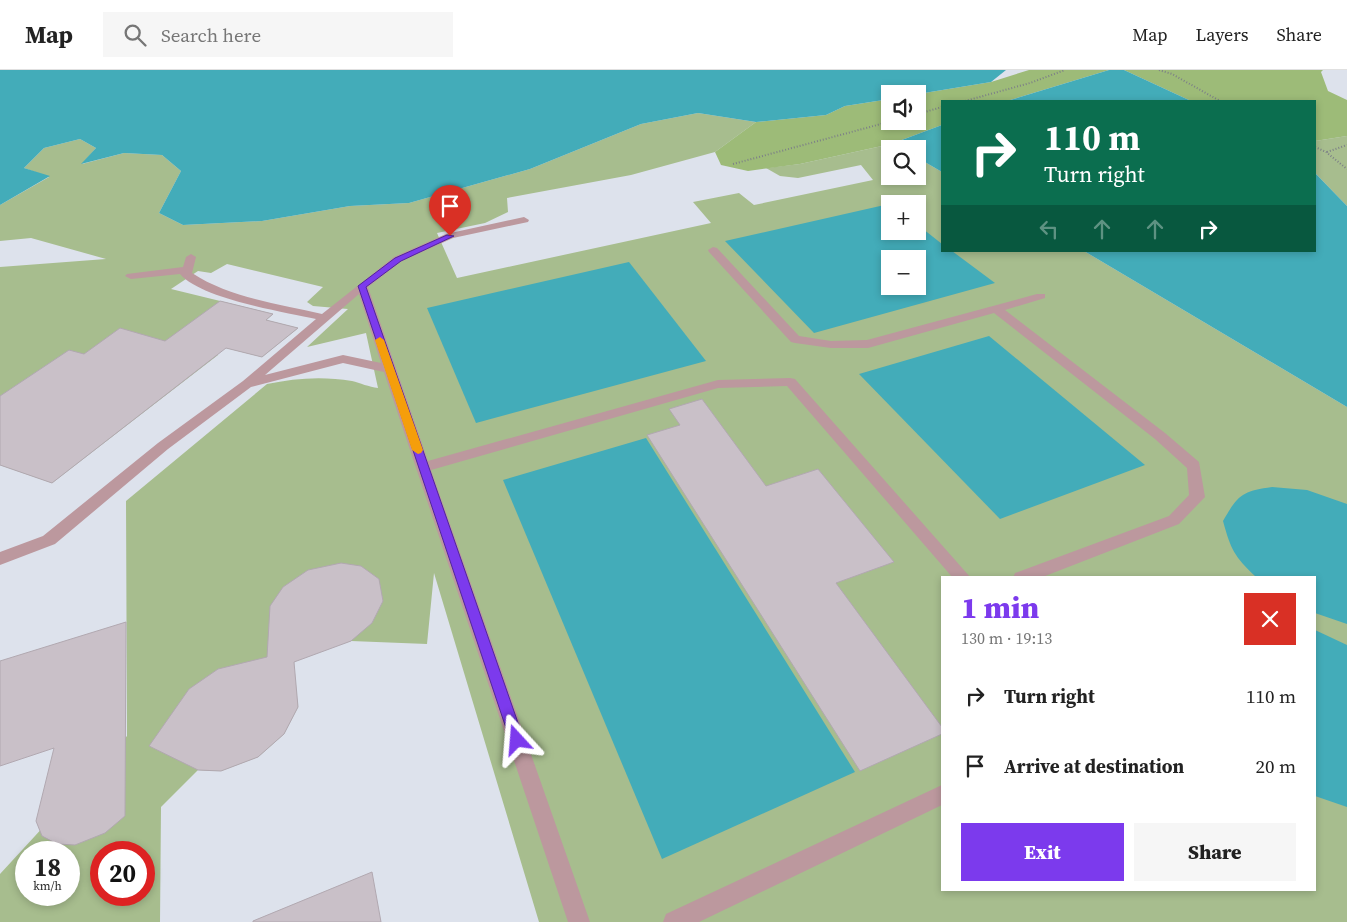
<!DOCTYPE html>
<html lang="en">
<head>
<meta charset="utf-8">
<style>
  :root { --surface:#fff; --page:#f6f6f6; --text:#222; --muted:#767676; --line:#e0e0e0; --accent:#7c3aed }
  body { margin:0; font-family:"Source Serif 4",serif; background:var(--page); color:var(--text); height:100vh; display:flex; flex-direction:column; font-size:19px; white-space:nowrap }
  * { box-sizing:border-box; margin:0 }
  p { font-size:16px; color:var(--muted) }
  .icon { flex:none; width:28px; height:28px; fill:none; stroke:currentColor; stroke-width:2; stroke-linecap:round; stroke-linejoin:round }
  .map { position:relative; flex:1; overflow:hidden }
  .details { position:absolute; left:941px; top:506px; width:375px; height:315px; display:flex; flex-direction:column; background:var(--surface); border-radius:0px; box-shadow:0 2px 8px #0003 }
  .details>* { flex:none }
  .hud { position:absolute; left:941px; top:30px; width:375px; height:152px; border-radius:0px; box-shadow:0 2px 8px #0003; background:#0b6e4f; color:#fff; overflow:hidden }
  .tools { position:absolute; left:881px; top:15px; display:grid; gap:10px }
  .tools a { display:grid; place-items:center; width:45px; height:45px; border-radius:0px; background:var(--surface); box-shadow:0 2px 8px #0003; font-size:25px }
  .speed { position:absolute; left:15px; top:771px; display:flex; gap:10px; font-size:25px; font-weight:700; text-align:center }
  .speed>* { display:grid; place-content:center; width:65px; height:65px; border-radius:50%; background:var(--surface); box-shadow:0 2px 8px #0003; line-height:1 }
  .speed small { font-size:12px; font-weight:400 }
  .speed .limit { border:8px solid #d22; background:#fff; color:#111 }
  .pin { position:absolute; display:grid; place-items:center; width:42px; height:42px; color:#fff; margin:-51px -21px; border-radius:50% 50% 50% 0; rotate:-45deg; box-shadow:0 0 5px #0007 }
  .pin .icon { rotate:45deg }
  .me { position:absolute; width:55px; margin:-28px; rotate:341deg; stroke-linejoin:round; filter:drop-shadow(0 0 4px #0008) }
  .turn { display:flex; align-items:center; gap:18px; height:105px; padding:0 20px; font-size:22px }
  .turn .icon { width:65px; height:65px; stroke-width:2.5 }
  .turn b { display:block; font-size:35px; line-height:42px }
  .lanes { display:flex; align-items:center; height:48px; padding:0 20px; background:#0003; justify-content:center; gap:25px; direction:ltr }
  .lanes .off { opacity:.35 }
  .round { display:grid; place-items:center; flex:none; width:52px; height:52px; border-radius:0px; background:var(--page) }
  .headline { display:flex; align-items:center; justify-content:space-between; height:85px; padding:0 20px }
  h1 { font-size:30px; font-weight:800; line-height:38px; color:var(--accent) }
  .cta { display:flex; gap:10px; margin-top:auto; padding:10px 20px }
  .cta a { flex:1; height:58px; border-radius:0px; background:var(--accent); color:#fff; font-size:20px; font-weight:800; line-height:58px; text-align:center }
  .cta a+a { background:var(--page); color:var(--text) }
  ul { padding:0; list-style:none }
  li { display:flex; align-items:center; gap:15px; height:70px; padding:0 20px }
  li div { flex:1 }
  li b { display:block; font-size:19px }
  li em { font-style:normal }
  header { display:flex; align-items:center; gap:30px; box-sizing:border-box; height:70px; padding:0 25px; background:var(--surface); border-bottom:1px solid var(--line) }
  header strong { font-size:24px }
  nav { display:flex; gap:28px; margin-inline-start:auto; font-size:18px }
  .search { width:350px; height:45px; background:var(--page); display:flex; align-items:center; gap:12px; box-sizing:border-box; padding:0 18px; border-radius:0px; color:var(--muted); font-size:19px }
  .map>svg:first-child { display:block }
  .green { fill:#a7bd8e; fill-rule:evenodd }
  .forest { fill:#9dbb78 }
  .water { fill:#43acb9; fill-rule:evenodd }
  .building { fill:#c9c0c8; stroke:#b1a8b0 }
  .lines { fill:none; stroke-linecap:round; stroke-linejoin:round }
  .path { stroke:#7d8087; stroke-width:2; stroke-dasharray:1 2; stroke-linecap:butt }
  .minor { fill:#bc989e; fill-rule:evenodd }
  .route { fill:#7c3aed; stroke:#51269a }
  .slow { fill:#f59e0b }
</style>
</head>
<body>
<header>
<strong>Map</strong>
<div class="search"><svg class="icon" aria-label="search" viewBox="0 0 24 24"><circle cx="10" cy="10" r="6"/><path d="M15 15l6 6"/></svg>Search here</div>
<nav><a>Map</a><a>Layers</a><a>Share</a></nav>
</header>
<div class="map">
<svg width="1347" height="852" viewBox="0 0 1347 852">
  <rect width="100%" height="100%" fill="#dde2ec"/>
  <g class="green">
    <path d="M698 43 756 52 715 82 631 105 507 128 508 142 485 153 437 163 457 208 711 153 693 132 739 123 754 135 873 110 861 95 798 108 780 106 766 98 800 94 891 74 900 79H890V106H918V88L942 102V181H1084L1347 337V852H539L434 503 427 574 351 571 278 593 295 611 298 637 284 664 258 687 221 701 198 700 161 737 160 852H0V804L127 666 126 431 267 314C295 308 323 306 352 311 360 313 369 317 378 318L366 263 307 277 348 239 313 236 307 232 323 217 227 194 211 203 198 201 171 219 273 244 266 250 298 258 262 287 226 278 177 273 218 285 52 413 0 395V197L106 189 31 168 0 171V135L49 107 24 98 44 78 80 69 96 78 82 94 124 83 162 85 181 101 159 143 183 155 262 151 350 136 409 133 530 99 641 54ZM890 134H918V161H890ZM890 189H918V216H890ZM942 508H1315V820H942ZM26 782H69V825H26ZM101 782H144V825H101Z"/>
    <path d="M1347 66V136L1315 103V71Z"/>
  </g>
  <g class="forest">
    <path d="M1029 0H1109L1007 31H942V55L891 74 800 94 748 101 721 95 715 82 756 52 826 45 845 36 890 29V51H918V24L991 12Z"/>
    <path d="M1124 0H1323L1321 2 1328 21 1347 30V66L1315 71V31H1191Z"/>
  </g>
  <g class="water">
    <path d="M0 0H1006L991 12 918 24H890V29L845 36 826 45 756 52 698 43 641 54 530 99 409 133 350 136 262 151 183 155 159 143 181 101 162 85 124 83 81 94 96 78 80 69 44 78 24 98 50 106 0 135Z"/>
    <path d="M1109 0H1124L1191 31H1007Z"/>
    <path d="M942 55V102L918 88V79H900L891 74Z"/>
    <path d="M1315 103 1347 136V337L1084 181H1315Z"/>
    <path d="M889 134 890 161H918V155L942 174V181H952L995 213 814 263 725 171ZM890 189H918V216H890Z"/>
    <path d="M629 192 706 291 476 353 427 238Z"/>
    <path d="M989 266 1145 395 1000 449 859 304Z"/>
    <path d="M646 368 855 702 662 789 503 410Z"/>
    <path d="M1272 417 1307 420 1347 434V554L1315 543V508L1256 507C1234 486 1231 480 1223 451 1238 425 1242 421 1272 417Z"/>
    <path d="M1315 560 1347 575V737L1315 726Z"/>
  </g>
  <g class="building">
    <path d="M220 231 273 244 266 250 298 258 262 287 226 278 52 413 0 395V326L69 280 84 284 120 258 165 271Z"/>
    <path d="M702 329 766 416 818 399 894 492 836 513 942 657V664L860 701 647 365 680 355 669 339Z"/>
    <path d="M341 493 361 496 379 509 383 531 372 553 351 571 294 592 298 637 284 664 258 687 221 701 198 700 149 676 189 619 218 599 267 587 270 536 283 517 308 500Z"/>
    <path d="M126 552 125 746 105 763 75 775 57 774 42 766 36 751 54 678 0 696V591Z"/>
    <path d="M372 802 381 852H253V851Z"/>
  </g>
  <g class="lines">
    <g class="path">
      <path d="M1159 0 1172 4 1220 31"/>
      <path d="M965 31 1030 13 1065 0"/>
      <path d="M918 44 942 37"/>
      <path d="M1315 77 1326 82 1347 99"/>
      <path d="M1327 82 1347 75"/>
      <path d="M733 94 892 51"/>
    </g>
    <g class="minor">
      <path d="M524 147 529 150 528 152 453 168 402 191 368 217 428 391 718 310 790 308 795 309 971 508H953L787 316 718 318 431 400 590 852H568L384 302 343 293 251 317 168 379 55 474 0 495V482L43 466 158 373 243 311 316 249C283 242 202 229 180 204L131 209 125 206 127 204 183 197 186 187 191 184 196 187 192 203C230 228 279 234 322 244L394 187 446 164ZM359 224 381 293 343 285 265 305Z"/>
      <path d="M713 177 717 178 799 266 831 271 867 270 1037 224H1045V228L1005 240 1165 363 1199 392 1205 427 1179 454 1040 508H1013L1015 503 1169 446 1189 425 1187 398 1155 369 994 243 868 278H831L795 273 791 272 709 182 708 180Z"/>
      <path d="M942 715V735L699 852H663L666 844Z"/>
    </g>
  </g>
  <path class="route" d="M447 165 454 166 401 191 366 217 524 670 522 675 517 677 512 675 510 670 358 216 395 188Z"/>
  <path class="slow" d="M380 267 384 270 423 380 421 383 418 384 412 380 375 270Z"/>
</svg>
<div class="tools">
<a><svg class="icon" aria-label="sound" viewBox="0 0 24 24"><path d="M4 9h4l5-4v14l-5-4H4zM17 9q2 3 0 6"/></svg></a>
<a><svg class="icon" aria-label="search" viewBox="0 0 24 24"><circle cx="10" cy="10" r="6"/><path d="M15 15l6 6"/></svg></a>
<a>+</a>
<a>−</a>
</div>
<div class="speed"><div>18<small>km/h</small></div><div class="limit">20</div></div>
<div class="pin" style="left:450px;top:166px;background:#d93025"><svg class="icon" aria-label="arrive" viewBox="0 0 24 24"><path d="M6 21V4h12l-3 4 3 4H6"/></svg></div>
<svg class="me" style="left:517px;top:670px" viewBox="-20 -20 40 40"><path d="M0-17L14 15 0 8-14 15z" fill="#7c3aed" stroke="#fff" stroke-width="4"/></svg>
<div class="hud">
<div class="turn"><svg class="icon" aria-label="right" viewBox="0 0 24 24"><path d="M7 20v-9h11M14 6l5 5-5 5"/></svg><div><b>110 m</b>Turn right</div></div>
<div class="lanes"><svg class="icon off" aria-label="left" viewBox="0 0 24 24"><path d="M17 20v-9H6M10 6l-5 5 5 5"/></svg><svg class="icon off" aria-label="ahead" viewBox="0 0 24 24"><path d="M12 20V5M6 11l6-6 6 6"/></svg><svg class="icon off" aria-label="ahead" viewBox="0 0 24 24"><path d="M12 20V5M6 11l6-6 6 6"/></svg><svg class="icon" aria-label="right" viewBox="0 0 24 24"><path d="M7 20v-9h11M14 6l5 5-5 5"/></svg></div>
</div>
<section class="details">
<div class="headline"><div><h1>1 min</h1><p>130 m · 19:13</p></div><a class="round" style="background:#d93025;color:#fff"><svg class="icon" aria-label="close" viewBox="0 0 24 24"><path d="M6 6l12 12M18 6L6 18"/></svg></a></div>
<ul>
<li><svg class="icon" aria-label="right" viewBox="0 0 24 24"><path d="M7 20v-9h11M14 6l5 5-5 5"/></svg><div><b>Turn right</b></div><em>110 m</em></li>
<li><svg class="icon" aria-label="arrive" viewBox="0 0 24 24"><path d="M6 21V4h12l-3 4 3 4H6"/></svg><div><b>Arrive at destination</b></div><em>20 m</em></li>
</ul>
<div class="cta"><a>Exit</a><a>Share</a></div>
</section>
</div>
</body>
</html>
